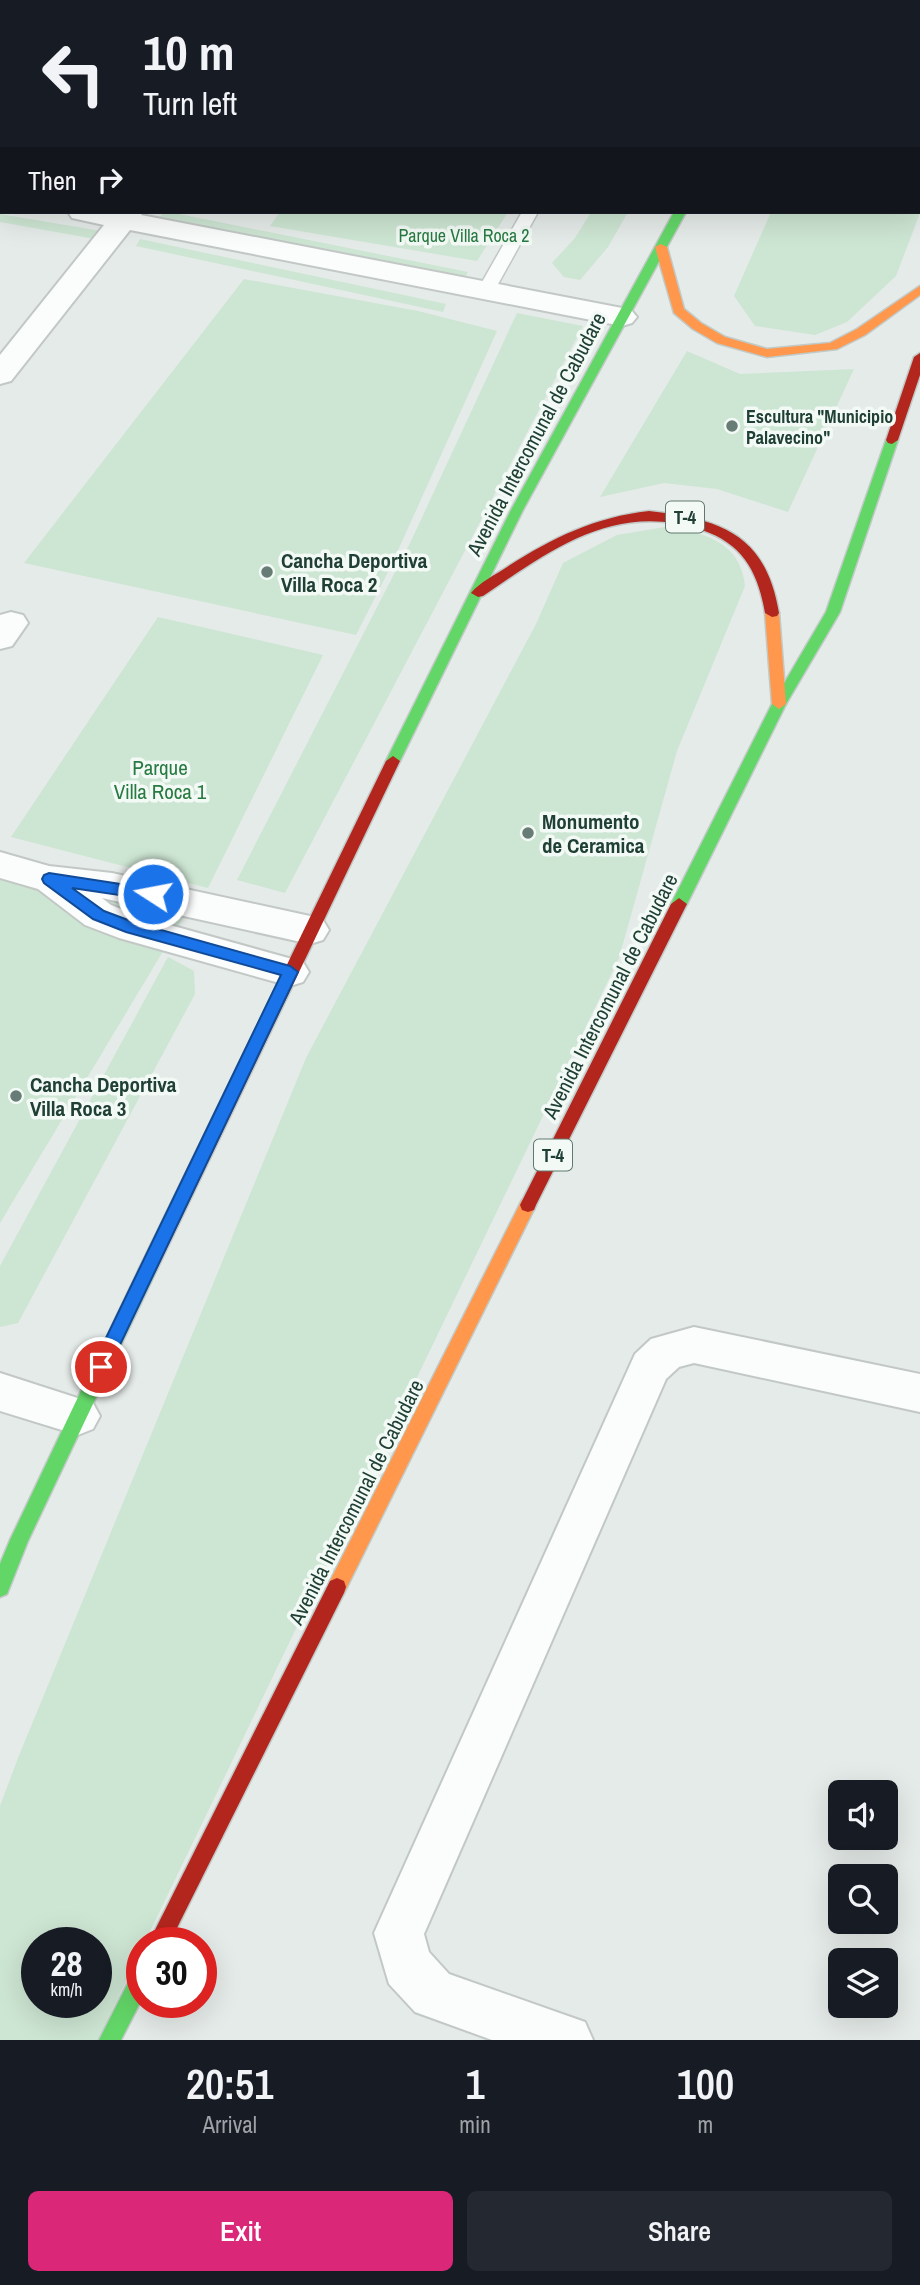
<!DOCTYPE html>
<html lang="en">
<head>
<meta charset="utf-8">
<style>
  :root { --surface:#171b24; --page:#242831; --text:#f1f3f6; --muted:#9ea1a6; --accent:#db2777 }
  body { margin:0; font-family:"Archivo Narrow",sans-serif; background:var(--page); color:var(--text); height:100vh; display:flex; flex-direction:column; font-size:26px; white-space:nowrap }
  * { box-sizing:border-box; margin:0 }
  p { font-size:23px; color:var(--muted) }
  .icon { flex:none; width:38px; height:38px; fill:none; stroke:currentColor; stroke-width:2; stroke-linecap:round; stroke-linejoin:round }
  .map { position:relative; height:2040px; overflow:hidden }
  .drawer { display:flex; flex-direction:column; background:var(--surface); flex:1 }
  .drawer>* { flex:none }
  .top-card { position:absolute; left:0px; top:0px; width:920px; height:214px; box-shadow:0 7px 28px #0002; background:#171b24; color:var(--text); overflow:hidden }
  .controls { position:absolute; left:828px; top:1780px; display:grid; gap:14px }
  .controls a { display:grid; place-items:center; width:70px; height:70px; border-radius:10px; background:var(--surface); box-shadow:0 7px 28px #0002; font-size:35px }
  .speed { position:absolute; left:21px; top:1927px; display:flex; gap:14px; font-size:35px; font-weight:700; text-align:center }
  .speed>* { display:grid; place-content:center; width:91px; height:91px; border-radius:50%; background:var(--surface); box-shadow:0 7px 28px #0002; line-height:1 }
  .speed small { font-size:18px; font-weight:400 }
  .speed .limit { border:10px solid #d22; background:#fff; color:#111 }
  .pin { position:absolute; display:grid; place-items:center; width:60px; height:60px; color:#fff; margin:-30px; border:4px solid #fff; border-radius:50%; box-shadow:0 2px 7px #0007 }
  .me { position:absolute; width:77px; margin:-38px; rotate:281deg; stroke-linejoin:round; filter:drop-shadow(0 0 5px #0008) }
  .turn { display:flex; align-items:center; gap:24px; height:147px; padding:0 28px; font-size:32px }
  .turn .icon { width:91px; height:91px; stroke-width:2.5 }
  .turn b { display:block; font-size:49px; line-height:60px }
  .then { display:flex; align-items:center; height:66px; padding:0 28px; background:#0003; gap:14px; font-size:26px }
  .eta { display:flex; justify-content:space-evenly; align-items:center; height:119px; text-align:center }
  .eta b { font-size:42px; font-weight:600; line-height:49px }
  .action { display:flex; gap:14px; margin-top:auto; padding:14px 28px }
  .action a { flex:1; height:80px; border-radius:10px; background:var(--accent); color:#fff; font-size:28px; font-weight:600; line-height:80px; text-align:center }
  .action a+a { background:var(--page); color:var(--text) }
  .map>svg:first-child { display:block }
  .green { fill:#cde5d3; fill-rule:evenodd }
  .lines { fill:none; stroke-linecap:round; stroke-linejoin:round }
  .lane-casing { stroke:#c2c8c5; stroke-width:3 }
  .street-casing { stroke:#c2c8c5; stroke-width:4 }
  .fast-casing { stroke:#c1cac7; stroke-width:3 }
  .slow-casing { stroke:#c1cac7; stroke-width:3 }
  .jam-casing { stroke:#c1cac7; stroke-width:3 }
  .lane { fill:#fbfcfc; fill-rule:evenodd }
  .street { fill:#fbfcfc; fill-rule:evenodd }
  .fast { fill:#63d668; fill-rule:evenodd }
  .slow { fill:#ff974d; fill-rule:evenodd }
  .jam { fill:#b3261e; fill-rule:evenodd }
  .route { fill:#1a73e8; stroke:#114b97; stroke-width:2 }
  .poi-dot { fill:#667c74; stroke:#f3faf6; stroke-width:2.5 }
  .labels { text-anchor:middle; dominant-baseline:central; stroke-width:7; stroke-linejoin:round; paint-order:stroke }
  .far-park-label { font-size:18px; fill:#277a41; stroke:#f3faf6 }
  .far-poi-label { font-size:18px; font-weight:bold; fill:#214035; stroke:#f3faf6; text-anchor:start }
  .shield { fill:#f3faf6; stroke:#60786f; stroke-width:2 }
  .shield-label { font-size:19px; font-weight:bold; fill:#214035 }
  .street-label { font-size:21px; fill:#214035; stroke:#f3faf6 }
  .poi-label { font-size:21px; font-weight:bold; fill:#214035; stroke:#f3faf6; text-anchor:start }
  .park-label { font-size:21px; fill:#277a41; stroke:#f3faf6 }
</style>
</head>
<body>
<div class="map">
<svg width="920" height="2040" viewBox="0 0 920 2040">
  <rect width="100%" height="100%" fill="#e5ebe8"/>
  <g class="green">
    <path d="M855 0H920V213L896 276 847 322 815 335 755 326 734 296 771 212H919V2Z"/>
    <path d="M164 212H169L468 272 464 279 160 217Z"/>
    <path d="M280 212H508L477 261 270 226Z"/>
    <path d="M591 212H628L608 247 580 280 564 277 552 263 575 238Z"/>
    <path d="M0 214 101 231 95 239 0 222Z"/>
    <path d="M140 239 446 304 443 312 136 246Z"/>
    <path d="M244 279 418 311 497 331 390 568 356 635 24 563Z"/>
    <path d="M517 313 583 326 285 893 237 880 412 539Z"/>
    <path d="M687 351 740 374 854 369 788 512 717 489 664 483 600 497Z"/>
    <path d="M665 527C704 532 741 542 745 586L677 751 619 958 145 1942H142V1948L98 2040H0V1806L18 1758 306 1058 536 624 563 563 617 535ZM37 1942H96V2002H37Z"/>
    <path d="M158 617 323 655 208 888 11 837Z"/>
    <path d="M0 870 186 913 0 1223Z"/>
    <path d="M168 957 194 971 195 994 18 1323 0 1327V1266Z"/>
  </g>
  <g class="lines">
    <defs>
      <path id="lane" d="M522 212H538L492 295H480L477 291Z"/>
      <g id="street">
        <path d="M42 0H68L41 2Z"/>
        <path d="M283 0H309L282 2Z"/>
        <path d="M2 51V68L0 69V52Z"/>
        <rect x="0" y="188" width="2" height="16"/>
        <path d="M68 212H143L141 215 622 308 632 311 637 317 632 323 622 326 130 230 11 381 0 384V355L104 225 72 218Z"/>
        <path d="M11 612 23 615 28 623 12 646 0 649V615Z"/>
        <path d="M0 852 49 866 112 873 310 916 323 920 329 930 323 940 310 944 102 898 111 905 141 917 303 962 309 972 303 982 290 986 119 938 85 925 38 889 0 878Z"/>
        <path d="M694 1327 920 1374V1412L694 1363 679 1367 666 1379 424 1934 429 1952 449 1974 585 2022 593 2040H492L415 2012 389 1984 374 1933 635 1354 651 1339Z"/>
        <path d="M0 1373 93 1403 100 1416 93 1429 78 1435 0 1411Z"/>
      </g>
      <g id="fast">
        <path d="M674 212H686L523 510 400 761 393 766 388 765 386 761 511 510Z"/>
        <path d="M892 436 898 440 840 612 786 704 687 904 684 908H674L671 904 772 704 826 612 886 440Z"/>
        <path d="M148 1262 154 1264 157 1269 28 1541 7 1594 0 1597V1564L10 1540 139 1269 142 1264Z"/>
        <path d="M142 1966V1999L121 2040H99L135 1969Z"/>
      </g>
      <g id="slow">
        <path d="M789 0H799L788 2Z"/>
        <path d="M661 244 667 247 684 309 701 323 725 337 767 349 830 343 857 329 920 286V295L865 335 837 349 767 357 717 343 693 329 674 313 655 247Z"/>
        <path d="M772 609 779 613 786 704 779 709 772 704 765 613Z"/>
        <path d="M528 1198 534 1200 536 1205 344 1593 337 1596 330 1593 328 1587 330 1581 522 1200Z"/>
      </g>
      <g id="jam">
        <path d="M920 353V375L898 440 892 444 888 443 886 440 914 357Z"/>
        <path d="M649 511C722 519 766 535 779 613L777 616 772 617 765 613C758 572 743 544 702 530 615 501 552 549 483 596L478 597 471 593C480 582 495 575 507 567 552 538 595 517 649 511Z"/>
        <path d="M393 756 400 761 157 1269 154 1274 148 1276 142 1274 139 1269 386 761Z"/>
        <path d="M679 898 687 904 536 1205 534 1210 528 1212 522 1210 520 1205 671 904Z"/>
        <path d="M337 1578 344 1581 346 1587 344 1593 170 1942H149L330 1581Z"/>
      </g>
    </defs>
    <use href="#lane" class="lane-casing"/>
    <use href="#street" class="street-casing"/>
    <use href="#fast" class="fast-casing"/>
    <use href="#slow" class="slow-casing"/>
    <use href="#jam" class="jam-casing"/>
    <use href="#lane" class="lane"/>
    <use href="#street" class="street"/>
    <use href="#fast" class="fast"/>
    <use href="#slow" class="slow"/>
    <use href="#jam" class="jam"/>
  </g>
  <path class="route" d="M49 873 159 890 161 894 153 900 72 888 104 911 136 923 290 966 298 972 107 1372 101 1374 95 1372 92 1367 281 975 126 932 93 919 44 883 42 879 44 875Z"/>
  <g class="poi-dot">
    <circle cx="732" cy="426" r="7"/>
    <circle cx="267" cy="572" r="7"/>
    <circle cx="528" cy="833" r="7"/>
    <circle cx="16" cy="1096" r="7"/>
  </g>
  <g class="labels">
    <g class="far-park-label">
      <text x="464" y="235">Parque Villa Roca 2</text>
    </g>
    <g class="far-poi-label">
      <text x="746" y="416">Escultura "Municipio<tspan x="746" dy="21">Palavecino"</tspan></text>
    </g>
    <g class="shield">
      <rect x="666" y="501.5" width="38" height="31" rx="5"/>
      <rect x="534" y="1139.5" width="38" height="31" rx="5"/>
    </g>
    <g class="shield-label">
      <text x="685" y="517">T-4</text>
      <text x="553" y="1155">T-4</text>
    </g>
    <g class="street-label">
      <text transform="translate(536 434) rotate(-62)">Avenida Intercomunal de Cabudare</text>
      <text transform="translate(610 996) rotate(-63)">Avenida Intercomunal de Cabudare</text>
      <text transform="translate(356 1502) rotate(-63)">Avenida Intercomunal de Cabudare</text>
    </g>
    <g class="poi-label">
      <text x="281" y="560">Cancha Deportiva<tspan x="281" dy="24">Villa Roca 2</tspan></text>
      <text x="542" y="821">Monumento<tspan x="542" dy="24">de Ceramica</tspan></text>
      <text x="30" y="1084">Cancha Deportiva<tspan x="30" dy="24">Villa Roca 3</tspan></text>
    </g>
    <g class="park-label">
      <text x="160" y="767">Parque<tspan x="160" dy="24">Villa Roca 1</tspan></text>
    </g>
  </g>
</svg>
<div class="controls">
<a><svg class="icon" aria-label="sound" viewBox="0 0 24 24"><path d="M4 9h4l5-4v14l-5-4H4zM17 9q2 3 0 6"/></svg></a>
<a><svg class="icon" aria-label="search" viewBox="0 0 24 24"><circle cx="10" cy="10" r="6"/><path d="M15 15l6 6"/></svg></a>
<a><svg class="icon" aria-label="layers" viewBox="0 0 24 24"><path d="M12 4l9 5-9 5-9-5zM3 14l9 5 9-5"/></svg></a>
</div>
<div class="speed"><div>28<small>km/h</small></div><div class="limit">30</div></div>
<div class="pin" style="left:101px;top:1367px;background:#d93025"><svg class="icon" aria-label="arrive" viewBox="0 0 24 24"><path d="M6 21V4h12l-3 4 3 4H6"/></svg></div>
<svg class="me" style="left:153px;top:894px" viewBox="-20 -20 40 40"><circle r="17" fill="#1a73e8" stroke="#fff" stroke-width="3"/><path d="M0-11L8 9 0 5-8 9z" fill="#fff"/></svg>
<div class="top-card">
<div class="turn"><svg class="icon" aria-label="left" viewBox="0 0 24 24"><path d="M17 20v-9H6M10 6l-5 5 5 5"/></svg><div><b>10 m</b>Turn left</div></div>
<div class="then">Then<svg class="icon" aria-label="right" viewBox="0 0 24 24"><path d="M7 20v-9h11M14 6l5 5-5 5"/></svg></div>
</div>
</div>
<section class="drawer">
<div class="eta">
<div><b>20:51</b><p>Arrival</p></div>
<div><b>1</b><p>min</p></div>
<div><b>100</b><p>m</p></div>
</div>
<div class="action"><a>Exit</a><a>Share</a></div>
</section>
</body>
</html>
